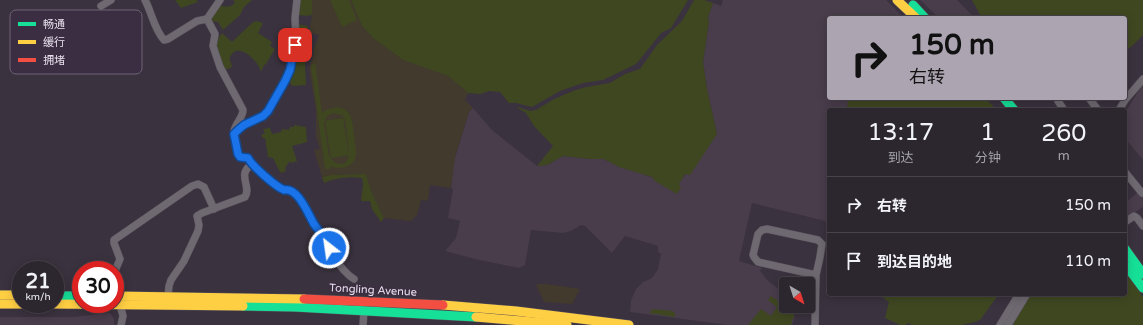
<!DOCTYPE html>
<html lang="zh">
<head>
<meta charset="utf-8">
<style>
  :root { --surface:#2c262e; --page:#38323a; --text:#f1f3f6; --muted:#a6a5aa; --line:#48434a }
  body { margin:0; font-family:"Varela Round","Noto Sans SC",sans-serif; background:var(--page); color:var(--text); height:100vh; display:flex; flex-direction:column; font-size:15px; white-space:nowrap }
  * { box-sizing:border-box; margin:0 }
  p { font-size:13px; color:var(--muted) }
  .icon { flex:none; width:22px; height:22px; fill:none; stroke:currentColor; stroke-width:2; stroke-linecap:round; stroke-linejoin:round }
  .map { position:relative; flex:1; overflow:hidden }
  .details { position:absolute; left:827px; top:108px; width:300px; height:188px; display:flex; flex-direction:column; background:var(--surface); border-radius:4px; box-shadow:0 2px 10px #0003,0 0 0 1px var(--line) }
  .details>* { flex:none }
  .guide { position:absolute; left:827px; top:16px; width:300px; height:84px; border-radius:4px; box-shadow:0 2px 10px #0003,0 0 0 1px var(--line); background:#aca4b0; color:#111; overflow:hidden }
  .needle { width:26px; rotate:141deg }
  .buttons { position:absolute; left:779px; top:277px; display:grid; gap:8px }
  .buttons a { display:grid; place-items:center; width:36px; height:36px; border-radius:4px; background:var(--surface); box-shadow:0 2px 10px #0003,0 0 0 1px var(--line); font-size:20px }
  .speed { position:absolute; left:12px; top:261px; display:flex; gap:8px; font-size:20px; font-weight:700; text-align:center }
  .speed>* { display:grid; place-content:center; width:52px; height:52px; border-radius:50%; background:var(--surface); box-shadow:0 2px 10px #0003,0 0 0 1px var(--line); line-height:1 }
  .speed small { font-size:10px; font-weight:400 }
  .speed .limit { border:6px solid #d22; background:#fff; color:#111 }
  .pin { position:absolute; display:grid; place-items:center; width:34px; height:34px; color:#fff; margin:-17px; border-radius:8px; box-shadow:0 2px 6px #0006 }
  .me { position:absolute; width:44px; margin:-22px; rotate:330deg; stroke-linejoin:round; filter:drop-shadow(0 0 3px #0008) }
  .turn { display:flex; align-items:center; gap:14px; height:84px; padding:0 16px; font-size:18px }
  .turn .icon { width:52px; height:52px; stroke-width:2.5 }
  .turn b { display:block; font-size:28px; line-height:34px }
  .eta { display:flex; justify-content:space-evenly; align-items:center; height:68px; text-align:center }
  .eta b { font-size:24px; font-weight:600; line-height:28px }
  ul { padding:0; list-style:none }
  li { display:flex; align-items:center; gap:12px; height:56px; padding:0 16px; border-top:1px solid var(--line) }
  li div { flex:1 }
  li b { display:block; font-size:15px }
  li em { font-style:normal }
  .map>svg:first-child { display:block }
  .commercial { fill:#493c4b }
  .education { fill:#423a2c }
  .green { fill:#3f4721; fill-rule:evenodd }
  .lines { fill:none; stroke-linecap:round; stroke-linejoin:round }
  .street-casing { stroke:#564f59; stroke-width:8 }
  .fast-casing { stroke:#564f59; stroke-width:10 }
  .slow-casing { stroke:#564f59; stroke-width:10 }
  .jam-casing { stroke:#564f59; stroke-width:10 }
  .street { stroke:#6e6871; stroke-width:7 }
  .fast { stroke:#16e098; stroke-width:9 }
  .slow { stroke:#ffcf43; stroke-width:9 }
  .jam { stroke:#f24e42; stroke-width:9 }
  .route-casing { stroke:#114b97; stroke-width:10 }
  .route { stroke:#1a73e8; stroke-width:7 }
  .labels { text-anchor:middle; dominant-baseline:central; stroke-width:3; stroke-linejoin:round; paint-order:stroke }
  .street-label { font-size:11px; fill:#e9e1ee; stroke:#3b2e42 }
  .key { fill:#3b2e42; stroke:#6f6476; stroke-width:1 }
  .key-label { font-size:11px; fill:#e9e1ee }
</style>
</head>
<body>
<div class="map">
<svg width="1143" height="325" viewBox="0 0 1143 325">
  <rect width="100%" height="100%" fill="#3a323e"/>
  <g class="commercial">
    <path d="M723 0H886L904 18H829V98H847L848 104 846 110H829V222L752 203 739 261 762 268 760 271 768 281 786 294V306H798L793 316 795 317 792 325H728L630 312 631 300 636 289 643 282 652 278 658 269 661 254 658 252V246L625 236 612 253 585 226 581 225 571 231 563 233 531 230 525 265 519 268 475 259 445 251 456 238 460 221 448 218 453 189 451 188 453 164 469 112 473 108 492 130 537 166 547 165 563 156 589 159H604L619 167 643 174 654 178 678 184 717 134 707 89 703 62 709 22 708 17 713 3 721 6Z"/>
    <path d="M920 0H957L975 18H939Z"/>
    <path d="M1143 83V160L1125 138V113Z"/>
    <path d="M1143 188V207L1125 219V203Z"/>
    <path d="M110 313 114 319V325H0V317H72Z"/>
  </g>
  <g class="education">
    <path d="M312 0H351L362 26 373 38 403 60 448 76 468 93 465 100 473 108 469 112 455 157 451 188 430 185 428 201 421 200 417 215 411 221 384 218 371 191 366 174 331 175 322 177 314 150 320 149 316 137V109L309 69 314 53 313 50 319 35 309 32 312 16Z"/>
    <path d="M536 284H546L580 289 572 304 544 302Z"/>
  </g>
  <g class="green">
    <path d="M175 0H196L198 2 181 8Z"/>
    <path d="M233 0H252L244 7 240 15 223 30 218 22 211 21 210 18 220 4 222 6C227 7 233 7 235 2Z"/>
    <path d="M299 0H312V16L310 14 309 16 298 15Z"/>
    <path d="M330 0H349L357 20 342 27Z"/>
    <path d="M351 0H688L671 28 661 33 658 37 637 63 634 65 603 80 583 83 560 91 532 107 516 103H509L500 92 489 91 480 94 468 93 448 76 403 60 373 38 362 26Z"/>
    <path d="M694 0H704L713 3 708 17 709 22 703 62 707 89 717 134 690 175 685 174 679 184 681 187 677 194 655 181 652 177 619 167 604 159H589L563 156 547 165 537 166 553 146 534 126 526 113 516 107 521 108 530 111 536 110 554 99 573 91 586 87 610 83 625 74 640 69 657 45 682 21Z"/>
    <path d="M972 0H1143V35L1132 46 1125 51V18H982Z"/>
    <path d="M256 21 263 23 258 33 272 42 270 46 275 49 266 64 264 65 261 72C259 62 238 40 230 57 229 60 232 64 232 67L225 70C219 56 211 46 222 33L232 42 252 23Z"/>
    <path d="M297 24 308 26C304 35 307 33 313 39L310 46 298 43Z"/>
    <path d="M296 53 307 55 305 64 306 85 293 86C284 79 293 62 296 53Z"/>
    <path d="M315 62 322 113C331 106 345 104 351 117 353 123 353 130 354 135 354 141 356 148 356 154 355 167 341 171 330 166V169H325L311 66ZM333 113 342 115C347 121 346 130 347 137 349 147 353 171 334 162L329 156 324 123 327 116Z"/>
    <path d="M847 98H985L997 110H846L848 104Z"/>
    <path d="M343 118 349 155 331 158 325 121Z"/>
    <path d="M294 125 306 127 307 142 292 146 297 161 291 163 290 161 285 168 286 171 281 173 279 170 273 158 268 157 265 138H263L261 135 265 133 263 129 270 128 272 134 281 132 282 129 289 130 290 127H294Z"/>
    <path d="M366 174 371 191 384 218 381 222 372 209 370 201H364L363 202 361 200 363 184 362 178C350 176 335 178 324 183L322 177 331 175Z"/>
    <path d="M1125 272 1143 297V325H1013L1015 318 1030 294H1125Z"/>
    <path d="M878 294H999L980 320C974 323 968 323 962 325H913L907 323 906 325H900L885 318 889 302Z"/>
    <path d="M771 296 791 310 794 306H797L791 325H748L761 309 771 316 777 307 768 300Z"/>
    <path d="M653 309 672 311 675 313V317L649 313Z"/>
  </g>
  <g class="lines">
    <defs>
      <g id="street">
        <path d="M145 0C152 13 154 29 164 40L168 39 197 21 207 19"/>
        <path d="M220 0 207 19 215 34 213 46 220 67 243 110C243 117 236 123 234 131L235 132"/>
        <path d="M297 0 295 18 296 40 290 70 283 86 266 114 244 125 238 130 234 134 238 154 240 157 248 158C252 166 275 186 284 190 299 187 309 215 315 225 319 231 324 236 327 242 329 246 329 250 332 254 337 262 345 274 354 279"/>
        <path d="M101 6 111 0"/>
        <path d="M1058 98V101L1064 110"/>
        <path d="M1089 98 1098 110"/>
        <path d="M1119 110 1125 100 1143 79"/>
        <path d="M1125 172 1142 193"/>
        <path d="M1125 222 1134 216 1137 218 1143 226"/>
        <path d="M115 271 120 259 114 243V240L192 186 198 184 204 187 214 209"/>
        <path d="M168 296 169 286 171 280 184 261 198 231 199 225 197 216 202 213 245 197C252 186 236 175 252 164"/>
        <path d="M120 305 123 316 121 325"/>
        <path d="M363 325 364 311"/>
        <path d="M815 325 816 275 820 257 822 244 818 240 767 229 762 230 758 234 753 255 754 257 758 262 816 275"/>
        <path d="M1000 325 1019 294"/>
        <path d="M1008 325 1027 294"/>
      </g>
      <g id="fast">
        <path d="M913 5 925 18"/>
        <path d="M1004 98 1014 110"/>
        <path d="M1125 249 1143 274"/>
        <path d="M1125 264 1143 288"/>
        <path d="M55 296H81"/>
        <path d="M243 306 295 307 476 317"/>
      </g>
      <g id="slow">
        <path d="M897 0 916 18"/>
        <path d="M0 295H21"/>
        <path d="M115 296 304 299"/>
        <path d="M0 304H21"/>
        <path d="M55 304 243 306"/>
        <path d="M443 305 516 311 629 325"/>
        <path d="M476 317 567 325"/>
      </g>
      <path id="jam" d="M304 299 443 305"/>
    </defs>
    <use href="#street" class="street-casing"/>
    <use href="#fast" class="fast-casing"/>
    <use href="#slow" class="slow-casing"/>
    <use href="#jam" class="jam-casing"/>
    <use href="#street" class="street"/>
    <use href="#fast" class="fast"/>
    <use href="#slow" class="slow"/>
    <use href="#jam" class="jam"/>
  </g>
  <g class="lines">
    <defs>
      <path id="route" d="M295 45 290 70 285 81 268 111 263 116 244 125 238 130 234 134 238 154 240 157 248 158C252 166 275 186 284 190 298 187 308 214 314 224 319 232 328 239 329 248"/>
    </defs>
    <use href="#route" class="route-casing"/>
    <use href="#route" class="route"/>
  </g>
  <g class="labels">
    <g class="street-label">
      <text transform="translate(373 290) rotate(3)">Tongling Avenue</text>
    </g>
  </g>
  <rect x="10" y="10" width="132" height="64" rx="6" class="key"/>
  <rect x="18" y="22" width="18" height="4" fill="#16e098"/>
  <rect x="18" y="40" width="18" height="4" fill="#ffcf43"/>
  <rect x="18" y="58" width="18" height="4" fill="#f24e42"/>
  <g class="key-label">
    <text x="43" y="28">畅通</text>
    <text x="43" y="46">缓行</text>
    <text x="43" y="64">拥堵</text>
  </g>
</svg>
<div class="buttons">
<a><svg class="needle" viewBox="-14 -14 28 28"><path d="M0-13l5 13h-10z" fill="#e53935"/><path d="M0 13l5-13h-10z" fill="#a6a5aa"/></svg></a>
</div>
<div class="speed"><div>21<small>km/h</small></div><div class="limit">30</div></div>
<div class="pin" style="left:295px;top:45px;background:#d93025"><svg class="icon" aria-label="arrive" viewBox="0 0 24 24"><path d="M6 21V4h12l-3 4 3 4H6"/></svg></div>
<svg class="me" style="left:329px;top:248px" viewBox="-20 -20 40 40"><circle r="17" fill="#1a73e8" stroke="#fff" stroke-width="3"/><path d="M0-11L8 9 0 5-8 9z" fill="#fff"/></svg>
<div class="guide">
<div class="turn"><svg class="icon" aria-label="right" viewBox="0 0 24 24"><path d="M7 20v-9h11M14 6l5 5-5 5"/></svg><div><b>150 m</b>右转</div></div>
</div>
<section class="details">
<div class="eta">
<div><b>13:17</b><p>到达</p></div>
<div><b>1</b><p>分钟</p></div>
<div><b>260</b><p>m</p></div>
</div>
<ul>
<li><svg class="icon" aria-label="right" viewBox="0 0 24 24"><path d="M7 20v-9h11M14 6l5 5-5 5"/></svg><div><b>右转</b></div><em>150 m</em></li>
<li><svg class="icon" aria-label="arrive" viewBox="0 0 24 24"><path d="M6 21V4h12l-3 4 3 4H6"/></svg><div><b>到达目的地</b></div><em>110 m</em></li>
</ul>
</section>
</div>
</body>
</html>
